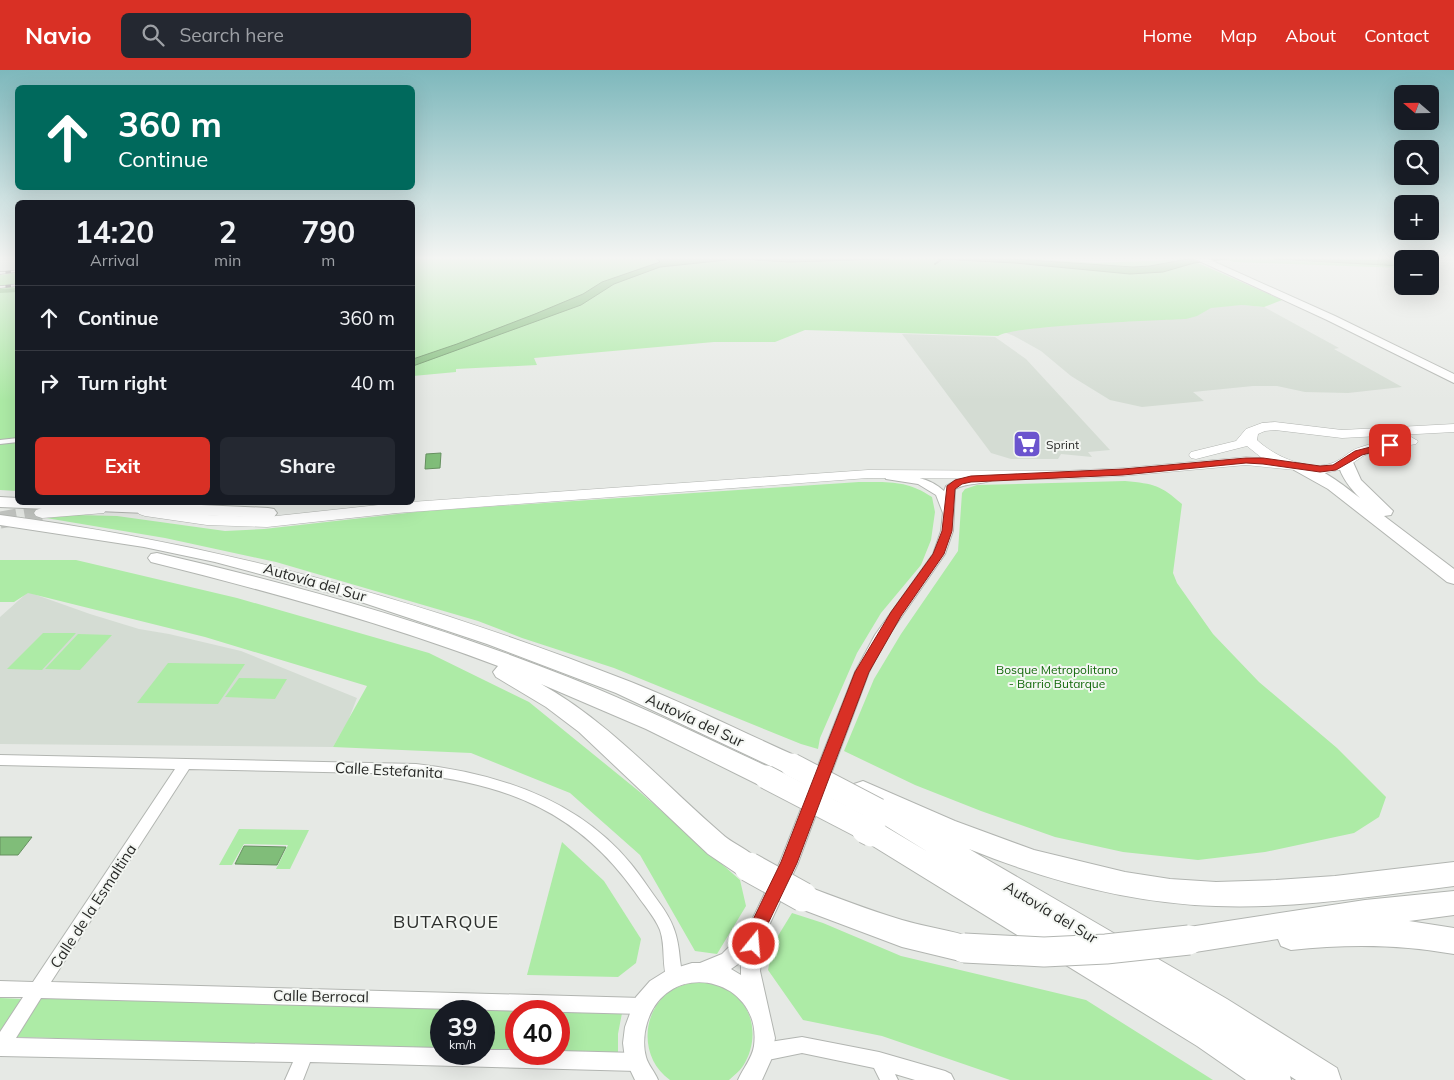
<!DOCTYPE html>
<html lang="en">
<head>
<meta charset="utf-8">
<style>
  :root { --surface:#171b24; --page:#242831; --text:#f1f3f6; --muted:#9ea1a6; --line:#363941; --accent:#d93025 }
  body { margin:0; font-family:Mulish,sans-serif; background:var(--page); color:var(--text); height:100vh; display:flex; flex-direction:column; font-size:19px; white-space:nowrap }
  * { box-sizing:border-box; margin:0 }
  p { font-size:16px; color:var(--muted) }
  .icon { flex:none; width:28px; height:28px; fill:none; stroke:currentColor; stroke-width:2; stroke-linecap:round; stroke-linejoin:round }
  .map { position:relative; flex:1; overflow:hidden }
  .drawer { position:absolute; left:15px; top:130px; width:400px; height:305px; display:flex; flex-direction:column; background:var(--surface); border-radius:8px; box-shadow:0 5px 20px #0002 }
  .drawer>* { flex:none }
  .top-card { position:absolute; left:15px; top:15px; width:400px; height:105px; border-radius:8px; box-shadow:0 5px 20px #0002; background:#00695c; color:#fff; overflow:hidden }
  .needle { width:32px; rotate:290deg }
  .fabs { position:absolute; left:1394px; top:15px; display:grid; gap:10px }
  .fabs a { display:grid; place-items:center; width:45px; height:45px; border-radius:8px; background:var(--surface); box-shadow:0 5px 20px #0002; font-size:25px }
  .speed { position:absolute; left:430px; top:930px; display:flex; gap:10px; font-size:25px; font-weight:700; text-align:center }
  .speed>* { display:grid; place-content:center; width:65px; height:65px; border-radius:50%; background:var(--surface); box-shadow:0 5px 20px #0002; line-height:1 }
  .speed small { font-size:12px; font-weight:400 }
  .speed .limit { border:8px solid #d22; background:#fff; color:#111 }
  .pin { position:absolute; display:grid; place-items:center; width:42px; height:42px; color:#fff; margin:-21px; border-radius:10px; box-shadow:0 2px 8px #0006 }
  .me { position:absolute; width:55px; margin:-28px; rotate:17deg; stroke-linejoin:round; filter:drop-shadow(0 0 4px #0008) }
  .turn { display:flex; align-items:center; gap:18px; height:105px; padding:0 20px; font-size:22px }
  .turn .icon { width:65px; height:65px; stroke-width:2.5 }
  .turn b { display:block; font-size:35px; line-height:42px }
  .eta { display:flex; justify-content:space-evenly; align-items:center; height:85px; text-align:center }
  .eta b { font-size:30px; font-weight:700; line-height:35px }
  .action { display:flex; gap:10px; margin-top:auto; padding:10px 20px }
  .action a { flex:1; height:58px; border-radius:8px; background:var(--accent); color:#fff; font-size:20px; font-weight:700; line-height:58px; text-align:center }
  .action a+a { background:var(--page); color:var(--text) }
  ul { padding:0; list-style:none }
  li { display:flex; align-items:center; gap:15px; height:65px; padding:0 20px; border-top:1px solid var(--line) }
  li div { flex:1 }
  li b { display:block; font-size:19px }
  li em { font-style:normal }
  header { display:flex; align-items:center; gap:30px; box-sizing:border-box; height:70px; padding:0 25px; background:var(--accent); color:#fff }
  header strong { font-size:24px }
  nav { display:flex; gap:28px; margin-inline-start:auto; font-size:18px }
  .search { width:350px; height:45px; background:var(--page); display:flex; align-items:center; gap:12px; box-sizing:border-box; padding:0 18px; border-radius:8px; color:var(--muted); font-size:19px }
  .map>svg:first-child { display:block }
  .built { fill:#d4dcd3 }
  .green { fill:#adeba6 }
  .water { fill:#80bd79; stroke:#669160 }
  .lines { fill:none; stroke-linecap:round; stroke-linejoin:round }
  .stream { stroke:#669160; stroke-width:2 }
  .canal { fill:#80bd79; fill-rule:evenodd }
  .trunk-tunnel { stroke:#c0c3bf; stroke-width:17; stroke-dasharray:17 8; stroke-linecap:butt }
  .minor-casing { stroke:#b2b5b1; stroke-width:2 }
  .tertiary-casing { stroke:#b2b5b1; stroke-width:2 }
  .trunk-casing { stroke:#b2b5b1; stroke-width:1 }
  .motorway-casing { stroke:#b2b5b1; stroke-width:2 }
  .minor { fill:#fff; fill-rule:evenodd }
  .tertiary { fill:#fff; fill-rule:evenodd }
  .trunk { fill:#fff; fill-rule:evenodd }
  .motorway { fill:#fff; fill-rule:evenodd }
  .rail-casing { stroke:#666865; stroke-width:3 }
  .rail { stroke:#f3f6f2; stroke-width:2; stroke-dasharray:5.5; stroke-linecap:butt }
  .motorway-bridge-far1-casing { stroke:#b2b5b1; stroke-width:25; stroke-linecap:butt }
  .motorway-bridge-casing { stroke:#b2b5b1; stroke-width:31; stroke-linecap:butt }
  .motorway-bridge-far1 { stroke:#fff; stroke-width:23 }
  .motorway-bridge { stroke:#fff; stroke-width:29 }
  .route { fill:#d93025; stroke:#8d1f18 }
  .labels { text-anchor:middle; dominant-baseline:central; stroke-width:4; stroke-linejoin:round; paint-order:stroke }
  .poi-label { font-size:12px; fill:#282927; stroke:#f3f6f2; text-anchor:start }
  .park-label { font-size:12px; fill:#14690c; stroke:#f3f6f2 }
  .near-street-label { font-size:15px; fill:#282927; stroke:#f3f6f2 }
  .near-quarter-label { font-size:18px; letter-spacing:1px; fill:#2e302e; stroke:#f3f6f2 }
</style>
</head>
<body>
<header>
<strong>Navio</strong>
<div class="search"><svg class="icon" aria-label="search" viewBox="0 0 24 24"><circle cx="10" cy="10" r="6"/><path d="M15 15l6 6"/></svg>Search here</div>
<nav><a>Home</a><a>Map</a><a>About</a><a>Contact</a></nav>
</header>
<div class="map">
<svg width="1454" height="1010" viewBox="0 0 1454 1010">
  <rect width="100%" height="100%" fill="#e6e9e5"/>
  <g class="built">
    <path d="M1242 235 1264 237 1339 278 1334 279 1402 317 1348 323 1305 322 1277 316H1253L1193 322 1204 331 1142 337 1110 330 1071 306 1041 281 1014 266 1004 262 1209 237Z"/>
    <path d="M902 264 995 267 1026 289 1110 380 1088 382 1092 387 1061 384 1058 389H1011L991 383Z"/>
    <path d="M28 522 90 544 139 559 169 564 241 581 357 628 348 651 333 677 0 674V547Z"/>
  </g>
  <g class="green">
    <path d="M413 189H1037L1096 193 1189 189 1282 230 1264 237 1242 235 1211 238 1197 246 1186 249C1161 250 1008 256 998 266L805 260 775 272H714L534 288 537 295 456 299V302L413 306Z"/>
    <path d="M1226 189H1402V198L1233 192Z"/>
    <path d="M17 203V421L0 420V205Z"/>
    <path d="M1125 411C1155 414 1160 415 1182 434L1173 503 1177 513 1213 564 1259 612 1337 678 1386 727 1379 747 1354 763 1265 782 1198 790 1123 782 1055 767 981 741 915 715 844 681 874 609 901 564 958 481 962 423 965 419 977 415Z"/>
    <path d="M859 412C888 412 907 410 932 427L935 442 931 470 921 495 881 543 857 583 820 668 818 679 801 674 614 598 522 568 478 551 276 492 165 468 46 448 78 445 117 446 225 461 264 459 425 441Z"/>
    <path d="M0 490H76L237 528 429 583 529 632 641 723 740 810 746 836 717 884 695 881 640 785 570 723 471 683 333 677 367 616 205 567 28 523 14 532H0Z"/>
    <path d="M43 563H76L42 600 7 599Z"/>
    <path d="M78 564 112 565 80 600 45 599Z"/>
    <path d="M168 593 245 594 218 634 137 633Z"/>
    <path d="M239 608 287 609 275 629 225 627Z"/>
    <path d="M239 759 309 760 290 799H276L288 775 244 774 232 795H219Z"/>
    <path d="M562 772 604 811 641 869 636 893 618 907 527 905Z"/>
    <path d="M792 843 823 853 901 886 1086 930 1213 1010H1010L882 966 803 950 768 900 773 874Z"/>
    <path d="M697 911C709 912 721 913 730 921 755 938 759 971 743 996 739 1002 733 1006 729 1010H670C642 990 640 949 665 925 674 917 686 914 697 911Z"/>
    <path d="M0 928 22 929 0 962Z"/>
    <path d="M40 928 550 941H516V980L484 979V941H441V978L15 967Z"/>
    <path d="M559 941 622 943 618 964V983L559 981Z"/>
  </g>
  <g class="water">
    <path d="M657 189H889L790 192 736 189 660 197 614 214 581 235 413 296V289L457 274 535 244 583 224 602 212 660 192Z"/>
    <path d="M938 189H1014L1133 197 1150 196 1187 189H1227L1194 193 1163 202 1130 204 1015 193Z"/>
    <path d="M1275 189 1402 191V196Z"/>
    <path d="M441 383 440 398 425 399 426 384Z"/>
    <path d="M0 767H32L18 785H0Z"/>
    <path d="M244 776 286 777 277 795 235 794Z"/>
  </g>
  <g class="lines">
    <path class="stream" d="M935 194 942 189"/>
    <path class="canal" d="M18 218V222L0 223V219Z"/>
    <path class="trunk-tunnel" d="M0 450 42 443"/>
    <defs>
      <g id="minor">
        <path d="M18 368V372L0 374V370Z"/>
        <path d="M0 685 416 694C496 703 578 729 631 794 641 806 649 819 658 831 673 851 678 865 680 890 681 898 683 905 680 912L674 915 668 912C661 896 666 877 660 860 655 847 643 834 635 822 579 743 510 715 416 704L189 699 51 912 642 928 648 930 650 936 648 942 642 944 41 928 16 968 441 978V984H484V980H516V984H559V981L637 983 643 986 646 992 643 998 637 1001 310 992 303 1010H285L293 992 0 986V962L23 927H0V911L33 912 175 699 0 695Z"/>
        <path d="M802 967 879 982 945 1001 951 1004 954 1010H915L895 1004 898 1010H880L874 998 802 983 763 991 757 988 754 982 757 976 763 973Z"/>
      </g>
      <path id="tertiary" d="M890 404C909 404 930 408 944 421L946 416C957 409 987 399 996 408 988 415 968 412 955 419L953 461 945 484 886 569 869 602 798 793 765 864 760 901 775 968 771 990 762 1010H738C743 998 752 989 754 976 763 907 667 886 647 953 644 963 643 976 646 987 648 995 655 1002 658 1010H635L625 989 623 973 625 957 636 927 650 911 666 901 692 893H700L722 884 748 858 780 792 855 602 875 565 933 484 941 461 943 443 936 425 918 414 886 409 885 407 886 405ZM741 892V905L731 899Z"/>
      <g id="trunk">
        <path d="M1275 352 1342 360 1454 354V362L1342 368 1275 360 1265 361 1258 364 1257 370C1275 387 1311 403 1335 392 1344 388 1349 381 1358 378 1375 372 1393 369 1411 367L1418 371 1416 374 1376 381 1363 386 1344 399 1325 403 1246 395 1123 406 1060 409 868 408 397 443 267 457 207 455 145 446 139 444 137 441 139 438 145 436 207 445 267 447 397 433 868 400 1060 401 1123 398 1246 387 1262 388 1247 376 1196 389 1191 388 1189 385 1191 382 1236 371 1246 359 1262 353Z"/>
        <path d="M98 435 104 437 106 440 104 443 42 448 36 446 34 443 36 440 42 438Z"/>
      </g>
      <g id="motorway">
        <path d="M1195 189H1208L1335 246 1454 304V313L1327 250Z"/>
        <path d="M1346 388 1352 390 1361 410 1393 441 1391 445 1384 446 1454 499V514L1447 512 1328 419 1294 400 1292 397 1294 394C1311 389 1346 417 1360 428 1350 418 1341 407 1338 393L1340 390Z"/>
        <path d="M0 427 18 428V432H135L268 438 274 439 277 443 274 447 268 448 0 437Z"/>
        <path d="M0 445C219 474 426 531 631 612 689 635 744 663 801 688L804 695 801 702 792 704 783 702 616 623 487 574 349 528 215 492 144 477 0 455Z"/>
        <path d="M157 483C297 515 435 554 568 607 639 635 706 668 775 700L778 707 775 714 766 717 757 714 646 659 541 614C608 651 664 714 722 764 735 776 755 781 762 797L759 805 749 809 739 805 708 784 579 662 546 637 496 607 493 602 498 596C384 553 268 521 151 492L148 488 151 484Z"/>
        <path d="M863 711 955 751 1034 780 1125 802 1170 809 1216 812 1276 810 1335 806 1454 792V816C1376 826 1295 839 1216 836 1131 833 1048 811 969 779L1227 929 1337 998 1341 1010H1296L1290 1006 1291 1010H1246L1197 976 863 770 859 762 863 754 872 751 881 754 928 782 881 753 877 746 880 741 854 728 851 721 854 714Z"/>
        <path d="M803 815C836 827 868 840 902 850 926 857 951 860 974 868L979 878 974 888 964 892 902 877 793 836 789 827 793 818Z"/>
        <path d="M1454 821V845L1409 851 1454 858V884C1399 874 1346 874 1291 880L1281 876 1278 869 1189 883 1179 880 1175 870 1179 860 1189 857 1365 830Z"/>
      </g>
    </defs>
    <use href="#minor" class="minor-casing"/>
    <use href="#tertiary" class="tertiary-casing"/>
    <use href="#trunk" class="trunk-casing"/>
    <use href="#motorway" class="motorway-casing"/>
    <use href="#minor" class="minor"/>
    <use href="#tertiary" class="tertiary"/>
    <use href="#trunk" class="trunk"/>
    <use href="#motorway" class="motorway"/>
    <defs>
      <g id="rail">
        <path d="M0 203 18 201"/>
        <path d="M0 217 18 215"/>
      </g>
    </defs>
    <use href="#rail" class="rail-casing"/>
    <use href="#rail" class="rail"/>
    <defs>
      <g id="motorway-bridge-far1">
        <path d="M792 695 878 740"/>
        <path d="M766 707 868 760"/>
      </g>
      <g id="motorway-bridge">
        <path d="M866 759 872 762"/>
        <path d="M749 797 803 827"/>
        <path d="M964 878 1044 882 1106 879 1189 870"/>
      </g>
    </defs>
    <use href="#motorway-bridge-far1" class="motorway-bridge-far1-casing"/>
    <use href="#motorway-bridge" class="motorway-bridge-casing"/>
    <use href="#motorway-bridge-far1" class="motorway-bridge-far1"/>
    <use href="#motorway-bridge" class="motorway-bridge"/>
  </g>
  <linearGradient id="sky" x2="0" y2="1"><stop stop-color="#7eb8bc"/><stop offset="0.57" stop-color="#f4f5f3"/><stop offset="1" stop-color="#f4f5f3" stop-opacity="0"/></linearGradient>
  <rect width="1454" height="330" fill="url(#sky)"/>
  <path class="route" d="M1390 372 1393 373V377L1362 385 1336 400 1320 402 1263 394 1246 393 1123 405 971 412 962 414 955 419 952 461 944 484 901 546 869 602 797 793 763 864 760 880 754 882 748 880 745 874 746 864 781 792 855 602 891 542 933 484 942 461 947 416 955 410 971 406 1123 399 1246 388H1263L1320 396 1333 395 1355 381Z"/>
  <defs>
    <symbol id="supermarket-square" viewBox="-11 -11 22 22"><rect x="-9" y="-9" width="18" height="18" rx="4" fill="#6b54ce" stroke="#f3f6f2"/><path d="M-6-5.5h2.5l.6 2H6L4.5 2H-2.5L-4.4-4H-6ZM-1.5 3.2a1.3 1.3 0 1 0 .1 0ZM3 3.2a1.3 1.3 0 1 0 .1 0Z" fill="#fff"/></symbol>
  </defs>
  <g fill-rule="evenodd">
    <use href="#supermarket-square" x="1011" y="358" width="32" height="32"/>
  </g>
  <g class="labels">
    <g class="poi-label">
      <text x="1046" y="374">Sprint</text>
    </g>
    <g class="park-label">
      <text x="1057" y="599">Bosque Metropolitano<tspan x="1057" dy="14">- Barrio Butarque</tspan></text>
    </g>
    <g class="near-street-label">
      <text transform="translate(315 512) rotate(16)">Autovía del Sur</text>
      <text transform="translate(695 650) rotate(25)">Autovía del Sur</text>
      <text transform="translate(389 700) rotate(3)">Calle Estefanita</text>
      <text transform="translate(93 836) rotate(-57)">Calle de la Esmaltina</text>
      <text transform="translate(1051 842) rotate(31)">Autovía del Sur</text>
      <text transform="translate(321 926) rotate(1)">Calle Berrocal</text>
    </g>
    <g class="near-quarter-label">
      <text x="446" y="851">BUTARQUE</text>
    </g>
  </g>
</svg>
<div class="fabs">
<a><svg class="needle" viewBox="-14 -14 28 28"><path d="M0-13l5 13h-10z" fill="#e53935"/><path d="M0 13l5-13h-10z" fill="#9ea1a6"/></svg></a>
<a><svg class="icon" aria-label="search" viewBox="0 0 24 24"><circle cx="10" cy="10" r="6"/><path d="M15 15l6 6"/></svg></a>
<a>+</a>
<a>−</a>
</div>
<div class="speed"><div>39<small>km/h</small></div><div class="limit">40</div></div>
<div class="pin" style="left:1390px;top:375px;background:#d93025"><svg class="icon" aria-label="arrive" viewBox="0 0 24 24"><path d="M6 21V4h12l-3 4 3 4H6"/></svg></div>
<svg class="me" style="left:754px;top:874px" viewBox="-20 -20 40 40"><circle r="17" fill="#d93025" stroke="#fff" stroke-width="3"/><path d="M0-11L8 9 0 5-8 9z" fill="#fff"/></svg>
<div class="top-card">
<div class="turn"><svg class="icon" aria-label="ahead" viewBox="0 0 24 24"><path d="M12 20V5M6 11l6-6 6 6"/></svg><div><b>360 m</b>Continue</div></div>
</div>
<section class="drawer">
<div class="eta">
<div><b>14:20</b><p>Arrival</p></div>
<div><b>2</b><p>min</p></div>
<div><b>790</b><p>m</p></div>
</div>
<ul>
<li><svg class="icon" aria-label="ahead" viewBox="0 0 24 24"><path d="M12 20V5M6 11l6-6 6 6"/></svg><div><b>Continue</b></div><em>360 m</em></li>
<li><svg class="icon" aria-label="right" viewBox="0 0 24 24"><path d="M7 20v-9h11M14 6l5 5-5 5"/></svg><div><b>Turn right</b></div><em>40 m</em></li>
</ul>
<div class="action"><a>Exit</a><a>Share</a></div>
</section>
</div>
</body>
</html>
